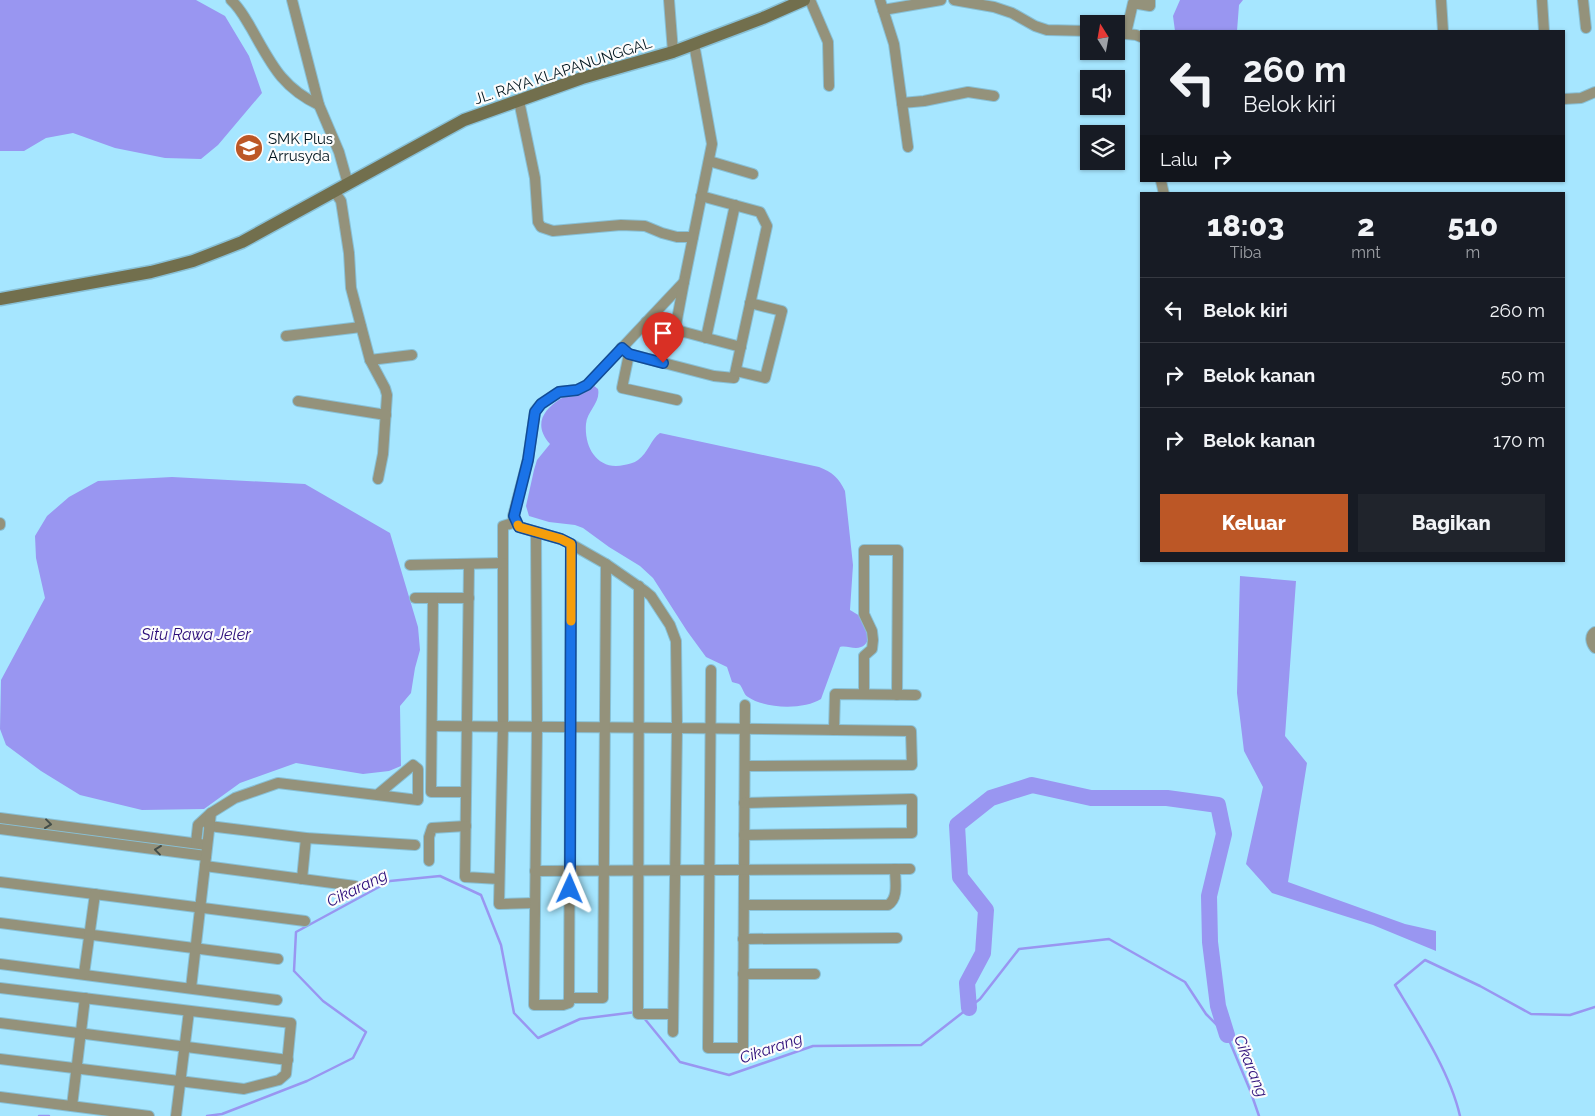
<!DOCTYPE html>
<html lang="id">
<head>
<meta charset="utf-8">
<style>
  :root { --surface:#171b24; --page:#20242c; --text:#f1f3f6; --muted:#9ea1a6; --line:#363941; --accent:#bc5726 }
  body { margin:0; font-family:Raleway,sans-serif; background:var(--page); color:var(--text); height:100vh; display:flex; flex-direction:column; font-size:19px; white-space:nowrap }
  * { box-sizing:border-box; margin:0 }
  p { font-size:16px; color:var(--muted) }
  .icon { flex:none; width:28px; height:28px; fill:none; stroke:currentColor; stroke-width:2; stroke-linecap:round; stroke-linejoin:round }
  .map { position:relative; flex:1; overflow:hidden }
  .sheet { position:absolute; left:1140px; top:192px; width:425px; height:370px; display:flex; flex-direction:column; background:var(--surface); border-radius:0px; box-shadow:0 1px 4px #0004 }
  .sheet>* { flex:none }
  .hud { position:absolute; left:1140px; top:30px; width:425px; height:152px; border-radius:0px; box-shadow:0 1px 4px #0004; background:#171b24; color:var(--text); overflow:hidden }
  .needle { width:32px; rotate:349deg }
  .controls { position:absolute; left:1080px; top:15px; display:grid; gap:10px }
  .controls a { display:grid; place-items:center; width:45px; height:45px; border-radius:0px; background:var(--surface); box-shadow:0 1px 4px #0004; font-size:25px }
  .pin { position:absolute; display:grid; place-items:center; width:42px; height:42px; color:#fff; margin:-51px -21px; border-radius:50% 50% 50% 0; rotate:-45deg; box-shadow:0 0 5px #0007 }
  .pin .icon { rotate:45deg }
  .me { position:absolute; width:55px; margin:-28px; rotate:1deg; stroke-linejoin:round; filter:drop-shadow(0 0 4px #0008) }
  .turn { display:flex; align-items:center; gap:18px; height:105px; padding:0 20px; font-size:22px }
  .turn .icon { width:65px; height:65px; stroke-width:2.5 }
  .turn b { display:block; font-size:35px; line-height:42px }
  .then { display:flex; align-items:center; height:48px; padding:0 20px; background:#0003; gap:10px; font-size:19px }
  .eta { display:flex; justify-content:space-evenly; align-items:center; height:85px; text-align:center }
  .eta b { font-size:30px; font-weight:800; line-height:35px }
  .button { display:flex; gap:10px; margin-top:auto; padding:10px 20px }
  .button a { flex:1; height:58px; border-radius:0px; background:var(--accent); color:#fff; font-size:20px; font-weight:800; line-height:58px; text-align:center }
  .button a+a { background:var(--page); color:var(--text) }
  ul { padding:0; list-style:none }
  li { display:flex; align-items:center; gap:15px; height:65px; padding:0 20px; border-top:1px solid var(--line) }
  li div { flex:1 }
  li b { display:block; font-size:19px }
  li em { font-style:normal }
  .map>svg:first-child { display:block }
  .water { fill:#9996f1 }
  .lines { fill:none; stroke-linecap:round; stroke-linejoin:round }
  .stream { stroke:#9996f1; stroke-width:2.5 }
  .river { stroke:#9996f1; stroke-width:16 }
  .street-casing { stroke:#88c0d6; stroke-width:12 }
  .secondary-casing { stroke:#88c0d6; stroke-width:15 }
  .street { stroke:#94927b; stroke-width:10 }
  .secondary { stroke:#726f4d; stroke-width:12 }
  .oneway { stroke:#434d48 }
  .route-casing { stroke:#114b97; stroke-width:12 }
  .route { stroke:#1a73e8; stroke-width:9 }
  .slow { stroke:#f59e0b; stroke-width:9 }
  .labels { text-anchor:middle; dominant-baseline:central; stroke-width:4.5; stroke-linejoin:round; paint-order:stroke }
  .street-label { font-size:15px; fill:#00151e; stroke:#fcfcfc }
  .poi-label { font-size:15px; fill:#00151e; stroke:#fcfcfc; text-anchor:start }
  .water-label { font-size:16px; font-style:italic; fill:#2c0d7a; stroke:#fcfcfc }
</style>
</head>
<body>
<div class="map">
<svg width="1595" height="1116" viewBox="0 0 1595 1116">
  <rect width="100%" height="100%" fill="#a6e6ff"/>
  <g class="water">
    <path d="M0 0H196L225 16 249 56 262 93 218 145 201 159 165 158 115 148 73 133 46 138 24 151H0Z"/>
    <path d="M1180 0H1243L1239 5 1237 31H1175L1173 16Z"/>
    <path d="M593 385 598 389C601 402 587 411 586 424 584 448 598 471 624 465 629 464 634 463 638 460 648 453 651 439 660 433L819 467C832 472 839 478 845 491L853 565 850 610C854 613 860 615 864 619 871 626 871 644 861 647 854 650 847 645 840 647L821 699C804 710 765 709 748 697 743 694 743 687 739 684 737 683 734 683 732 682L727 667 706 657 687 631 653 578 640 566 609 547 583 528 575 525 549 522 529 516 526 506 534 470 537 460 550 444C522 413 568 392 593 385Z"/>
    <path d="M172 477 305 484 390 533 418 627 420 650 415 668 411 693 400 706 401 766 389 771 363 774 296 763 240 783 204 809 142 810 80 795 41 771 6 745 0 729 1 680 45 598 36 558 35 536 47 516 69 497 98 481Z"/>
    <path d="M1240 576 1296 581 1285 736 1307 763 1288 882 1405 924 1436 931V951L1373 925 1272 893 1246 864 1263 787 1244 751 1237 693Z"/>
  </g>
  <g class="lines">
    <g class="stream">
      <path d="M644 1018 680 1062 729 1075 813 1046 921 1045 980 999 1019 949 1109 939 1185 982 1206 1014 1227 1035 1250 1090 1259 1116"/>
      <path d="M39 1116H49"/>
      <path d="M207 1116 222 1114 307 1081 353 1058 366 1032 323 1001 294 971 296 932 390 881 440 876 481 895 501 945 514 1013 538 1038 580 1019 636 1012"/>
      <path d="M1460 1116C1450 1072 1418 1023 1395 985L1425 960 1480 986 1531 1014 1570 1015 1595 1007"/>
    </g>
    <path class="river" d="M969 1008 967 983 983 953 986 910 960 877 957 825 991 798 1032 785 1091 798H1167L1218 805 1224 834 1209 896 1210 942 1218 1006 1227 1035"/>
    <defs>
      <g id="street">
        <path d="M231 0C240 8 245 18 251 28 271 63 281 87 319 105"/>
        <path d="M292 0 319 105 339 152 348 184"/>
        <path d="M669 0 673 52"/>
        <path d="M804 0H810L828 42 829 86"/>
        <path d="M880 0 894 44 908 147"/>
        <path d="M954 0 994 7 1012 13 1035 26 1047 30 1089 31"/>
        <path d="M1441 0 1443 31"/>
        <path d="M1542 0 1544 31"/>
        <path d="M1583 0 1586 28"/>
        <path d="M883 10 941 0"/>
        <path d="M1116 33 1136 35 1141 37"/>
        <path d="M1126 33 1133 3 1150 6V0"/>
        <path d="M694 44 712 144 684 282 587 385 577 390 559 392 541 404 535 411 528 459 513 516 519 527 561 539 571 544 606 564 645 591 651 596 670 625 676 641 677 728 911 731 912 765 745 766"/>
        <path d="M1564 99 1581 98 1595 92"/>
        <path d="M519 101 535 178 538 222 541 227 553 231 621 225 645 226 662 233 677 237H693"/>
        <path d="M902 103 924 101 968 92 994 96"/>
        <path d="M709 161 753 174"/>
        <path d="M1161 181 1164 194"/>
        <path d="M334 191 341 201 349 253 351 288 370 360 385 388 387 395 383 454 378 479"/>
        <path d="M646 322 741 347"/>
        <path d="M675 330 684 282"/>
        <path d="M286 336 361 327"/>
        <path d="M706 338 735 205"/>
        <path d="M621 348 629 354 714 376 734 378 767 226 760 212 701 196"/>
        <path d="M629 354 622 388 677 400"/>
        <path d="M370 360 412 355"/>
        <path d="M736 371 765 378 782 311 750 303"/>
        <path d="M298 401 386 415"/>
        <path d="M516 522 503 526V727L499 904 535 903"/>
        <path d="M0 523V525"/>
        <path d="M536 532 537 727 534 1005H563L569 1003 571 544"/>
        <path d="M469 564 465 877 499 879"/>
        <path d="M410 565 503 563"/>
        <path d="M639 586 638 1014H673"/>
        <path d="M415 598H469"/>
        <path d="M433 598 431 792H466"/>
        <path d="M1595 632C1589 636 1591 643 1595 648"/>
        <path d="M711 670 708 1048H743L745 705"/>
        <path d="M864 694V656L872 649 873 640 872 631 864 614V550H898L897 695"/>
        <path d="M432 726 677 728 673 1032"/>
        <path d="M834 730 835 694 916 695"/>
        <path d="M0 818 207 845"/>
        <path d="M209 826 306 838 415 845"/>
        <path d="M0 829 206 856"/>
        <path d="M744 835 912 833V799L744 803"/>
        <path d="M196 843 198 825 211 813"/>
        <path d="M429 861V837L432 828 466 826"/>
        <path d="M205 866 355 886"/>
        <path d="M535 871 910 869"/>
        <path d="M302 879 306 838"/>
        <path d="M0 882 305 921"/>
        <path d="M744 905H888C899 898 895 881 895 869"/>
        <path d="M0 923 278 959"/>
        <path d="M743 939 897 938"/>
        <path d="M0 964 277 1000"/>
        <path d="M84 974 95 894"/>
        <path d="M743 974H815"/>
        <path d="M0 988 291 1023 286 1074 279 1080 244 1089 0 1059"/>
        <path d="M191 988 211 813 235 798 278 783 418 800V769L413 765 377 795"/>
        <path d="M569 998H603L606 564"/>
        <path d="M0 1023 288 1060"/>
        <path d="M0 1097 149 1116"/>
        <path d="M72 1106 85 998"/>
        <path d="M176 1116 189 1011"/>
      </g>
      <path id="secondary" d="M0 299 151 272 193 261 242 242 464 120 582 78 673 52 763 18 804 0"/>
    </defs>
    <use href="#street" class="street-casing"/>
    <use href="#secondary" class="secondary-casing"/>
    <use href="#street" class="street"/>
    <use href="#secondary" class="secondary"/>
  </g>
  <defs><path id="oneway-chevron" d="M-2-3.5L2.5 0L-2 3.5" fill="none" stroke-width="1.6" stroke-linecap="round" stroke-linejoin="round" transform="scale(1.25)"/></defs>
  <g class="oneway">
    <use href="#oneway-chevron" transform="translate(48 824) rotate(7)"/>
    <use href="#oneway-chevron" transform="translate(158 850) rotate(-173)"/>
  </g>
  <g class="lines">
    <defs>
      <path id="route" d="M570 889 571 544 561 539 519 527 514 516 528 460 535 412 541 404 559 392 577 390 587 385 622 348 629 354 663 363"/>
    </defs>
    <use href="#route" class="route-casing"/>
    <use href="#route" class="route"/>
    <path class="slow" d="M518 525 519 527 561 539 571 544V621"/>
  </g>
  <defs>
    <symbol id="school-disc" viewBox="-11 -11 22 22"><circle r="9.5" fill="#bc5726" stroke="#fcfcfc"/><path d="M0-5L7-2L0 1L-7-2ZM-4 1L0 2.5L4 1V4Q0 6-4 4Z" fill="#fff"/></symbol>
  </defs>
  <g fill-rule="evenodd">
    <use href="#school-disc" x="233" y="132" width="32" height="32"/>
  </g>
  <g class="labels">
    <g class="street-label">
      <text transform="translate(563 71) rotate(-18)">JL. RAYA KLAPANUNGGAL</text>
    </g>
    <g class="poi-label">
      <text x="268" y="139">SMK Plus<tspan x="268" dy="17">Arrusyda</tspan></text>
    </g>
    <g class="water-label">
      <text x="196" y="634">Situ Rawa Jeler</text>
      <text transform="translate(357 888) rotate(-26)">Cikarang</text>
      <text transform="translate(771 1048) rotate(-19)">Cikarang</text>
      <text transform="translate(1251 1066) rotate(68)">Cikarang</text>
    </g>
  </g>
</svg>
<div class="controls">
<a><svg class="needle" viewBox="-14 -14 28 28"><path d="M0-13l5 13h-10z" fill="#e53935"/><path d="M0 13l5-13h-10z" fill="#9ea1a6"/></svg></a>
<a><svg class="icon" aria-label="sound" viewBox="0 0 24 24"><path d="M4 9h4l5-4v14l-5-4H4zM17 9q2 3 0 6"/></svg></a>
<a><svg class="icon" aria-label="layers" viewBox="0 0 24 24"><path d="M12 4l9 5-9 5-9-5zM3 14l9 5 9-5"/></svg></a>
</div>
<div class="pin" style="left:663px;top:363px;background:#d93025"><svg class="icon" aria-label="arrive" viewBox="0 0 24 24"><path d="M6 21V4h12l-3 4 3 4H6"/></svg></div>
<svg class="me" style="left:570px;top:889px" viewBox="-20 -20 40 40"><path d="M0-17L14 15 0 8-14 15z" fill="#1a73e8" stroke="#fff" stroke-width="4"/></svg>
<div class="hud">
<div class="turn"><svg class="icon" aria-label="left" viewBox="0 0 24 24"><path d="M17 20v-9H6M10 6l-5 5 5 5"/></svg><div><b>260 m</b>Belok kiri</div></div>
<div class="then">Lalu<svg class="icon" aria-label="right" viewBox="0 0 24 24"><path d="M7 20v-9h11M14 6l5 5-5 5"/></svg></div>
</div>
<section class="sheet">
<div class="eta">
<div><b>18:03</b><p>Tiba</p></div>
<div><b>2</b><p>mnt</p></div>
<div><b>510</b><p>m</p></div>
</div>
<ul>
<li><svg class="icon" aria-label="left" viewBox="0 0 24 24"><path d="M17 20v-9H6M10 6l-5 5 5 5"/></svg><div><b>Belok kiri</b></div><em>260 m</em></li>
<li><svg class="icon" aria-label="right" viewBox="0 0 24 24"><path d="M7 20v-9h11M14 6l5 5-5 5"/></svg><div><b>Belok kanan</b></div><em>50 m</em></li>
<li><svg class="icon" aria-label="right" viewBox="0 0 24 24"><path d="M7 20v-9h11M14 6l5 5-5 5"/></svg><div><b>Belok kanan</b></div><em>170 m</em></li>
</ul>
<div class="button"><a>Keluar</a><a>Bagikan</a></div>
</section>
</div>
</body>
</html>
